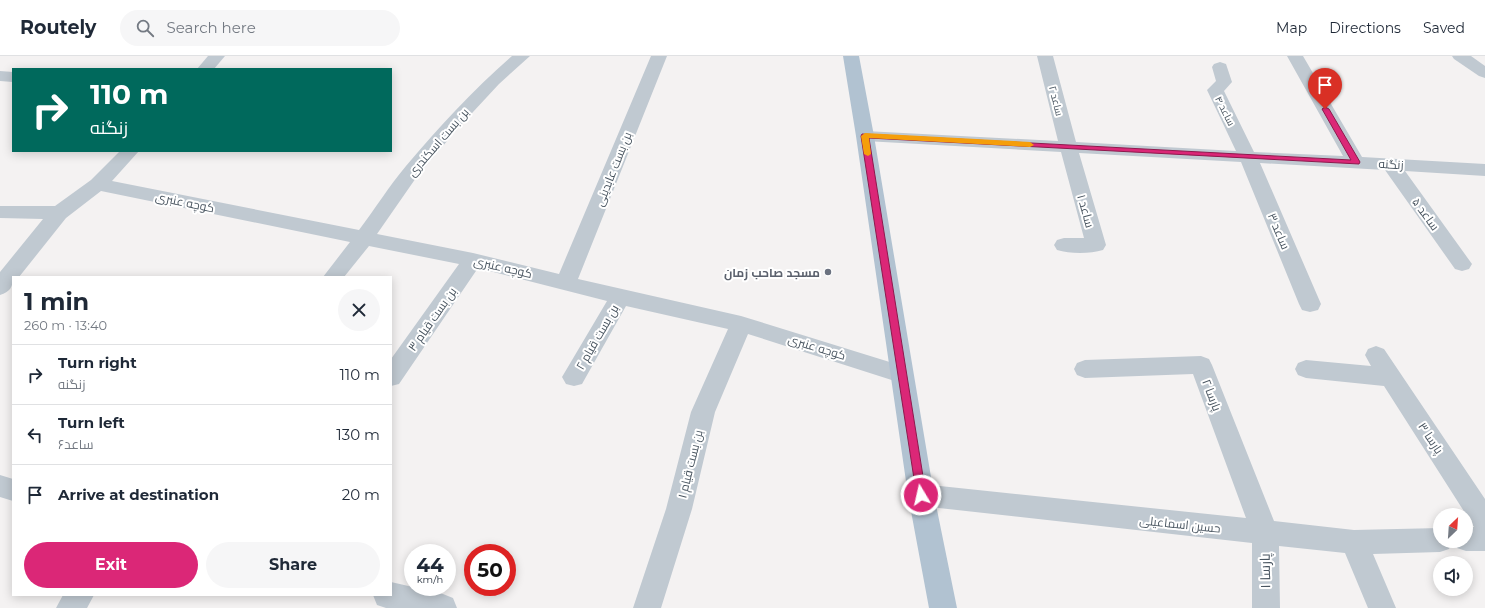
<!DOCTYPE html>
<html lang="en">
<head>
<meta charset="utf-8">
<style>
  :root { --surface:#fff; --page:#f6f6f7; --text:#1f2937; --muted:#747a83; --line:#e0e1e3; --accent:#db2777 }
  body { margin:0; font-family:Montserrat,Cairo,sans-serif; background:var(--page); color:var(--text); height:100vh; display:flex; flex-direction:column; font-size:15px; white-space:nowrap }
  * { box-sizing:border-box; margin:0 }
  p { font-size:13px; color:var(--muted) }
  .icon { flex:none; width:22px; height:22px; fill:none; stroke:currentColor; stroke-width:2; stroke-linecap:round; stroke-linejoin:round }
  .map { position:relative; flex:1; overflow:hidden }
  .sheet { position:absolute; left:12px; top:220px; width:380px; height:320px; display:flex; flex-direction:column; background:var(--surface); border-radius:0px; box-shadow:0 2px 10px #0003 }
  .sheet>* { flex:none }
  .hud { position:absolute; left:12px; top:12px; width:380px; height:84px; border-radius:0px; box-shadow:0 2px 10px #0003; background:#00695c; color:#fff; overflow:hidden }
  .needle { width:26px; rotate:25deg }
  .fabs { position:absolute; left:1433px; top:452px; display:grid; gap:8px }
  .fabs a { display:grid; place-items:center; width:40px; height:40px; border-radius:50%; background:var(--surface); box-shadow:0 2px 10px #0003; font-size:20px }
  .speed { position:absolute; left:404px; top:488px; display:flex; gap:8px; font-size:20px; font-weight:700; text-align:center }
  .speed>* { display:grid; place-content:center; width:52px; height:52px; border-radius:50%; background:var(--surface); box-shadow:0 2px 10px #0003; line-height:1 }
  .speed small { font-size:10px; font-weight:400 }
  .speed .limit { border:6px solid #d22; background:#fff; color:#111 }
  .pin { position:absolute; display:grid; place-items:center; width:34px; height:34px; color:#fff; margin:-41px -17px; border-radius:50% 50% 50% 0; rotate:-45deg; box-shadow:0 0 4px #0007 }
  .pin .icon { rotate:45deg }
  .me { position:absolute; width:44px; margin:-22px; rotate:351deg; stroke-linejoin:round; filter:drop-shadow(0 0 3px #0008) }
  .turn { display:flex; align-items:center; gap:14px; height:84px; padding:0 12px; font-size:18px }
  .turn .icon { width:52px; height:52px; stroke-width:2.5 }
  .turn b { display:block; font-size:28px; line-height:34px }
  .round { display:grid; place-items:center; flex:none; width:42px; height:42px; border-radius:21px; background:var(--page) }
  .head { display:flex; align-items:center; justify-content:space-between; height:68px; padding:0 12px }
  h1 { font-size:24px; font-weight:700; line-height:30px }
  .primary-button { display:flex; gap:8px; margin-top:auto; padding:8px 12px }
  .primary-button a { flex:1; height:46px; border-radius:24px; background:var(--accent); color:#fff; font-size:16px; font-weight:700; line-height:46px; text-align:center }
  .primary-button a+a { background:var(--page); color:var(--text) }
  ul { padding:0; list-style:none }
  li { display:flex; align-items:center; gap:12px; height:60px; padding:0 12px; border-top:1px solid var(--line) }
  li div { flex:1 }
  li b { display:block; font-size:15px }
  li em { font-style:normal }
  header { display:flex; align-items:center; gap:24px; box-sizing:border-box; height:56px; padding:0 20px; background:var(--surface); border-bottom:1px solid var(--line) }
  header strong { font-size:19px }
  nav { display:flex; gap:22px; margin-inline-start:auto; font-size:14px }
  .search { width:280px; height:36px; background:var(--page); display:flex; align-items:center; gap:10px; box-sizing:border-box; padding:0 14px; border-radius:22px; color:var(--muted); font-size:15px }
  .map>svg:first-child { display:block }
  .lines { fill:none; stroke-linecap:round; stroke-linejoin:round }
  .minor { fill:#c0c9d1; fill-rule:evenodd }
  .major { fill:#b1c2d1; fill-rule:evenodd }
  .route { fill:#db2777; stroke:#8e194d }
  .slow { fill:#f59e0b }
  .worship-dot { fill:#6b7280; stroke:#fff; stroke-width:1.5 }
  .labels { text-anchor:middle; dominant-baseline:central; stroke-width:4; stroke-linejoin:round; paint-order:stroke }
  .far-street-label { font-size:10px; fill:#495560; stroke:#fff }
  .street-label { font-size:12px; fill:#495560; stroke:#fff }
  .worship-label { font-size:12px; font-weight:bold; fill:#5b616d; stroke:#fff; text-anchor:end }
  .near-street-label { font-size:14px; fill:#495560; stroke:#fff }
</style>
</head>
<body>
<header>
<strong>Routely</strong>
<div class="search"><svg class="icon" aria-label="search" viewBox="0 0 24 24"><circle cx="10" cy="10" r="6"/><path d="M15 15l6 6"/></svg>Search here</div>
<nav><a>Map</a><a>Directions</a><a>Saved</a></nav>
</header>
<div class="map">
<svg width="1485" height="552" viewBox="0 0 1485 552">
  <rect width="100%" height="100%" fill="#f4f2f2"/>
  <g class="lines">
    <g class="minor">
      <path d="M208 0H225L214 13H197Z"/>
      <path d="M512 0H530L499 28 460 70 418 119 377 178 473 197 559 218 651 0H667L578 223 741 260 909 312 912 318 909 324 901 327 748 278 715 356 692 453 661 552H633L666 453 691 356 728 273 626 250 582 328 574 330 566 328 562 321 607 245 478 212 399 328 391 330V303L459 208 369 190 344 221H323L350 186 101 135 66 162 19 221H13C13 231 10 236 0 239V216L43 163 0 162V150H55L91 124 120 95H139L112 125 359 174C375 153 389 130 406 110 439 71 474 33 512 0Z"/>
      <path d="M1037 0H1053L1076 86 1236 95 1207 34 1216 25 1212 11 1214 8 1220 6 1226 8 1232 26 1224 35 1254 96 1343 100 1287 0H1303L1362 101 1485 108V120L1405 115 1472 208 1469 213 1462 215 1455 213 1385 114 1260 107 1321 248 1318 254 1310 256 1302 254 1299 248 1241 106 1079 97 1106 189 1103 194C1090 198 1070 198 1057 194L1054 189 1057 184 1064 182H1084L1061 96 865 85 859 84 856 80 859 76 865 75 1058 85Z"/>
      <path d="M1452 0H1471L1485 10V22L1479 20 1454 3Z"/>
      <path d="M0 15 13 16V26L0 25Z"/>
      <path d="M1376 290 1384 293 1485 443V495H1466L1457 492 1454 485H1466V471H1474L1384 330 1306 322 1298 319 1295 313 1298 307 1306 304 1371 310 1365 299 1368 293Z"/>
      <path d="M1201 300 1209 303 1212 309 1274 465 1354 474 1440 472V485H1453L1449 493 1440 496 1373 498 1396 552H1368L1345 497 1279 490 1280 552H1252V487L921 450 912 447 908 439 912 431 921 428 1246 462 1193 318 1085 322 1077 319 1074 313 1077 307 1085 304Z"/>
      <path d="M0 419 13 423V445L0 441Z"/>
      <path d="M391 526 443 538 453 542 457 552H386L377 549 373 539H391Z"/>
      <path d="M63 539H94L87 552H56Z"/>
    </g>
    <path class="major" d="M843 0H859L874 80 934 439 957 552H929L908 439 856 80Z"/>
  </g>
  <path class="route" d="M1325 51 1329 53 1360 106 1359 108 869 82 926 439 924 442 921 444 917 442 861 80 862 78 1351 104 1322 53Z"/>
  <path class="slow" d="M865 77 1030 86 1034 89 1030 91 869 82 871 98 868 100 864 98 861 80Z"/>
  <circle class="worship-dot" cx="828" cy="216" r="4"/>
  <g class="labels">
    <g class="far-street-label">
      <text transform="translate(1056 45) rotate(76)">ساعد ۲</text>
      <text transform="translate(1225 55) rotate(63)">ساعد ۴</text>
    </g>
    <g class="street-label">
      <text transform="translate(438 86) rotate(-49)">بن بست اسکندری</text>
      <text transform="translate(1391 108) rotate(3)">زنگنه</text>
      <text transform="translate(613 113) rotate(-68)">بن بست عابدینی</text>
      <text transform="translate(185 146) rotate(12)">کوچه عنبری</text>
      <text transform="translate(1086 155) rotate(74)">ساعد ۱</text>
      <text transform="translate(1426 158) rotate(54)">ساعد ۵</text>
      <text transform="translate(1279 175) rotate(67)">ساعد ۳</text>
      <text transform="translate(503 211) rotate(13)">کوچه عنبری</text>
      <text transform="translate(432 263) rotate(-55)">بن بست قیام ۳</text>
      <text transform="translate(597 281) rotate(-60)">بن بست قیام ۲</text>
      <text transform="translate(817 291) rotate(17)">کوچه عنبری</text>
      <text transform="translate(1212 339) rotate(69)">پارسا ۲</text>
      <text transform="translate(1431 382) rotate(57)">پارسا ۳</text>
      <text transform="translate(690 408) rotate(-76)">بن بست قیام ۱</text>
      <text transform="translate(1180 468) rotate(6)">حسین اسماعیلی</text>
    </g>
    <g class="worship-label">
      <text x="820" y="216">مسجد صاحب زمان</text>
    </g>
    <g class="near-street-label">
      <text transform="translate(1265 515) rotate(-91)">پارسا ۱</text>
    </g>
  </g>
</svg>
<div class="fabs">
<a><svg class="needle" viewBox="-14 -14 28 28"><path d="M0-13l5 13h-10z" fill="#e53935"/><path d="M0 13l5-13h-10z" fill="#747a83"/></svg></a>
<a><svg class="icon" aria-label="sound" viewBox="0 0 24 24"><path d="M4 9h4l5-4v14l-5-4H4zM17 9q2 3 0 6"/></svg></a>
</div>
<div class="speed"><div>44<small>km/h</small></div><div class="limit">50</div></div>
<div class="pin" style="left:1325px;top:53px;background:#d93025"><svg class="icon" aria-label="arrive" viewBox="0 0 24 24"><path d="M6 21V4h12l-3 4 3 4H6"/></svg></div>
<svg class="me" style="left:921px;top:439px" viewBox="-20 -20 40 40"><circle r="17" fill="#db2777" stroke="#fff" stroke-width="3"/><path d="M0-11L8 9 0 5-8 9z" fill="#fff"/></svg>
<div class="hud">
<div class="turn"><svg class="icon" aria-label="right" viewBox="0 0 24 24"><path d="M7 20v-9h11M14 6l5 5-5 5"/></svg><div><b>110 m</b>زنگنه</div></div>
</div>
<section class="sheet">
<div class="head"><div><h1>1 min</h1><p>260 m · 13:40</p></div><a class="round"><svg class="icon" aria-label="close" viewBox="0 0 24 24"><path d="M6 6l12 12M18 6L6 18"/></svg></a></div>
<ul>
<li><svg class="icon" aria-label="right" viewBox="0 0 24 24"><path d="M7 20v-9h11M14 6l5 5-5 5"/></svg><div><b>Turn right</b><p>زنگنه</p></div><em>110 m</em></li>
<li><svg class="icon" aria-label="left" viewBox="0 0 24 24"><path d="M17 20v-9H6M10 6l-5 5 5 5"/></svg><div><b>Turn left</b><p>ساعد۶</p></div><em>130 m</em></li>
<li><svg class="icon" aria-label="arrive" viewBox="0 0 24 24"><path d="M6 21V4h12l-3 4 3 4H6"/></svg><div><b>Arrive at destination</b></div><em>20 m</em></li>
</ul>
<div class="primary-button"><a>Exit</a><a>Share</a></div>
</section>
</div>
</body>
</html>
